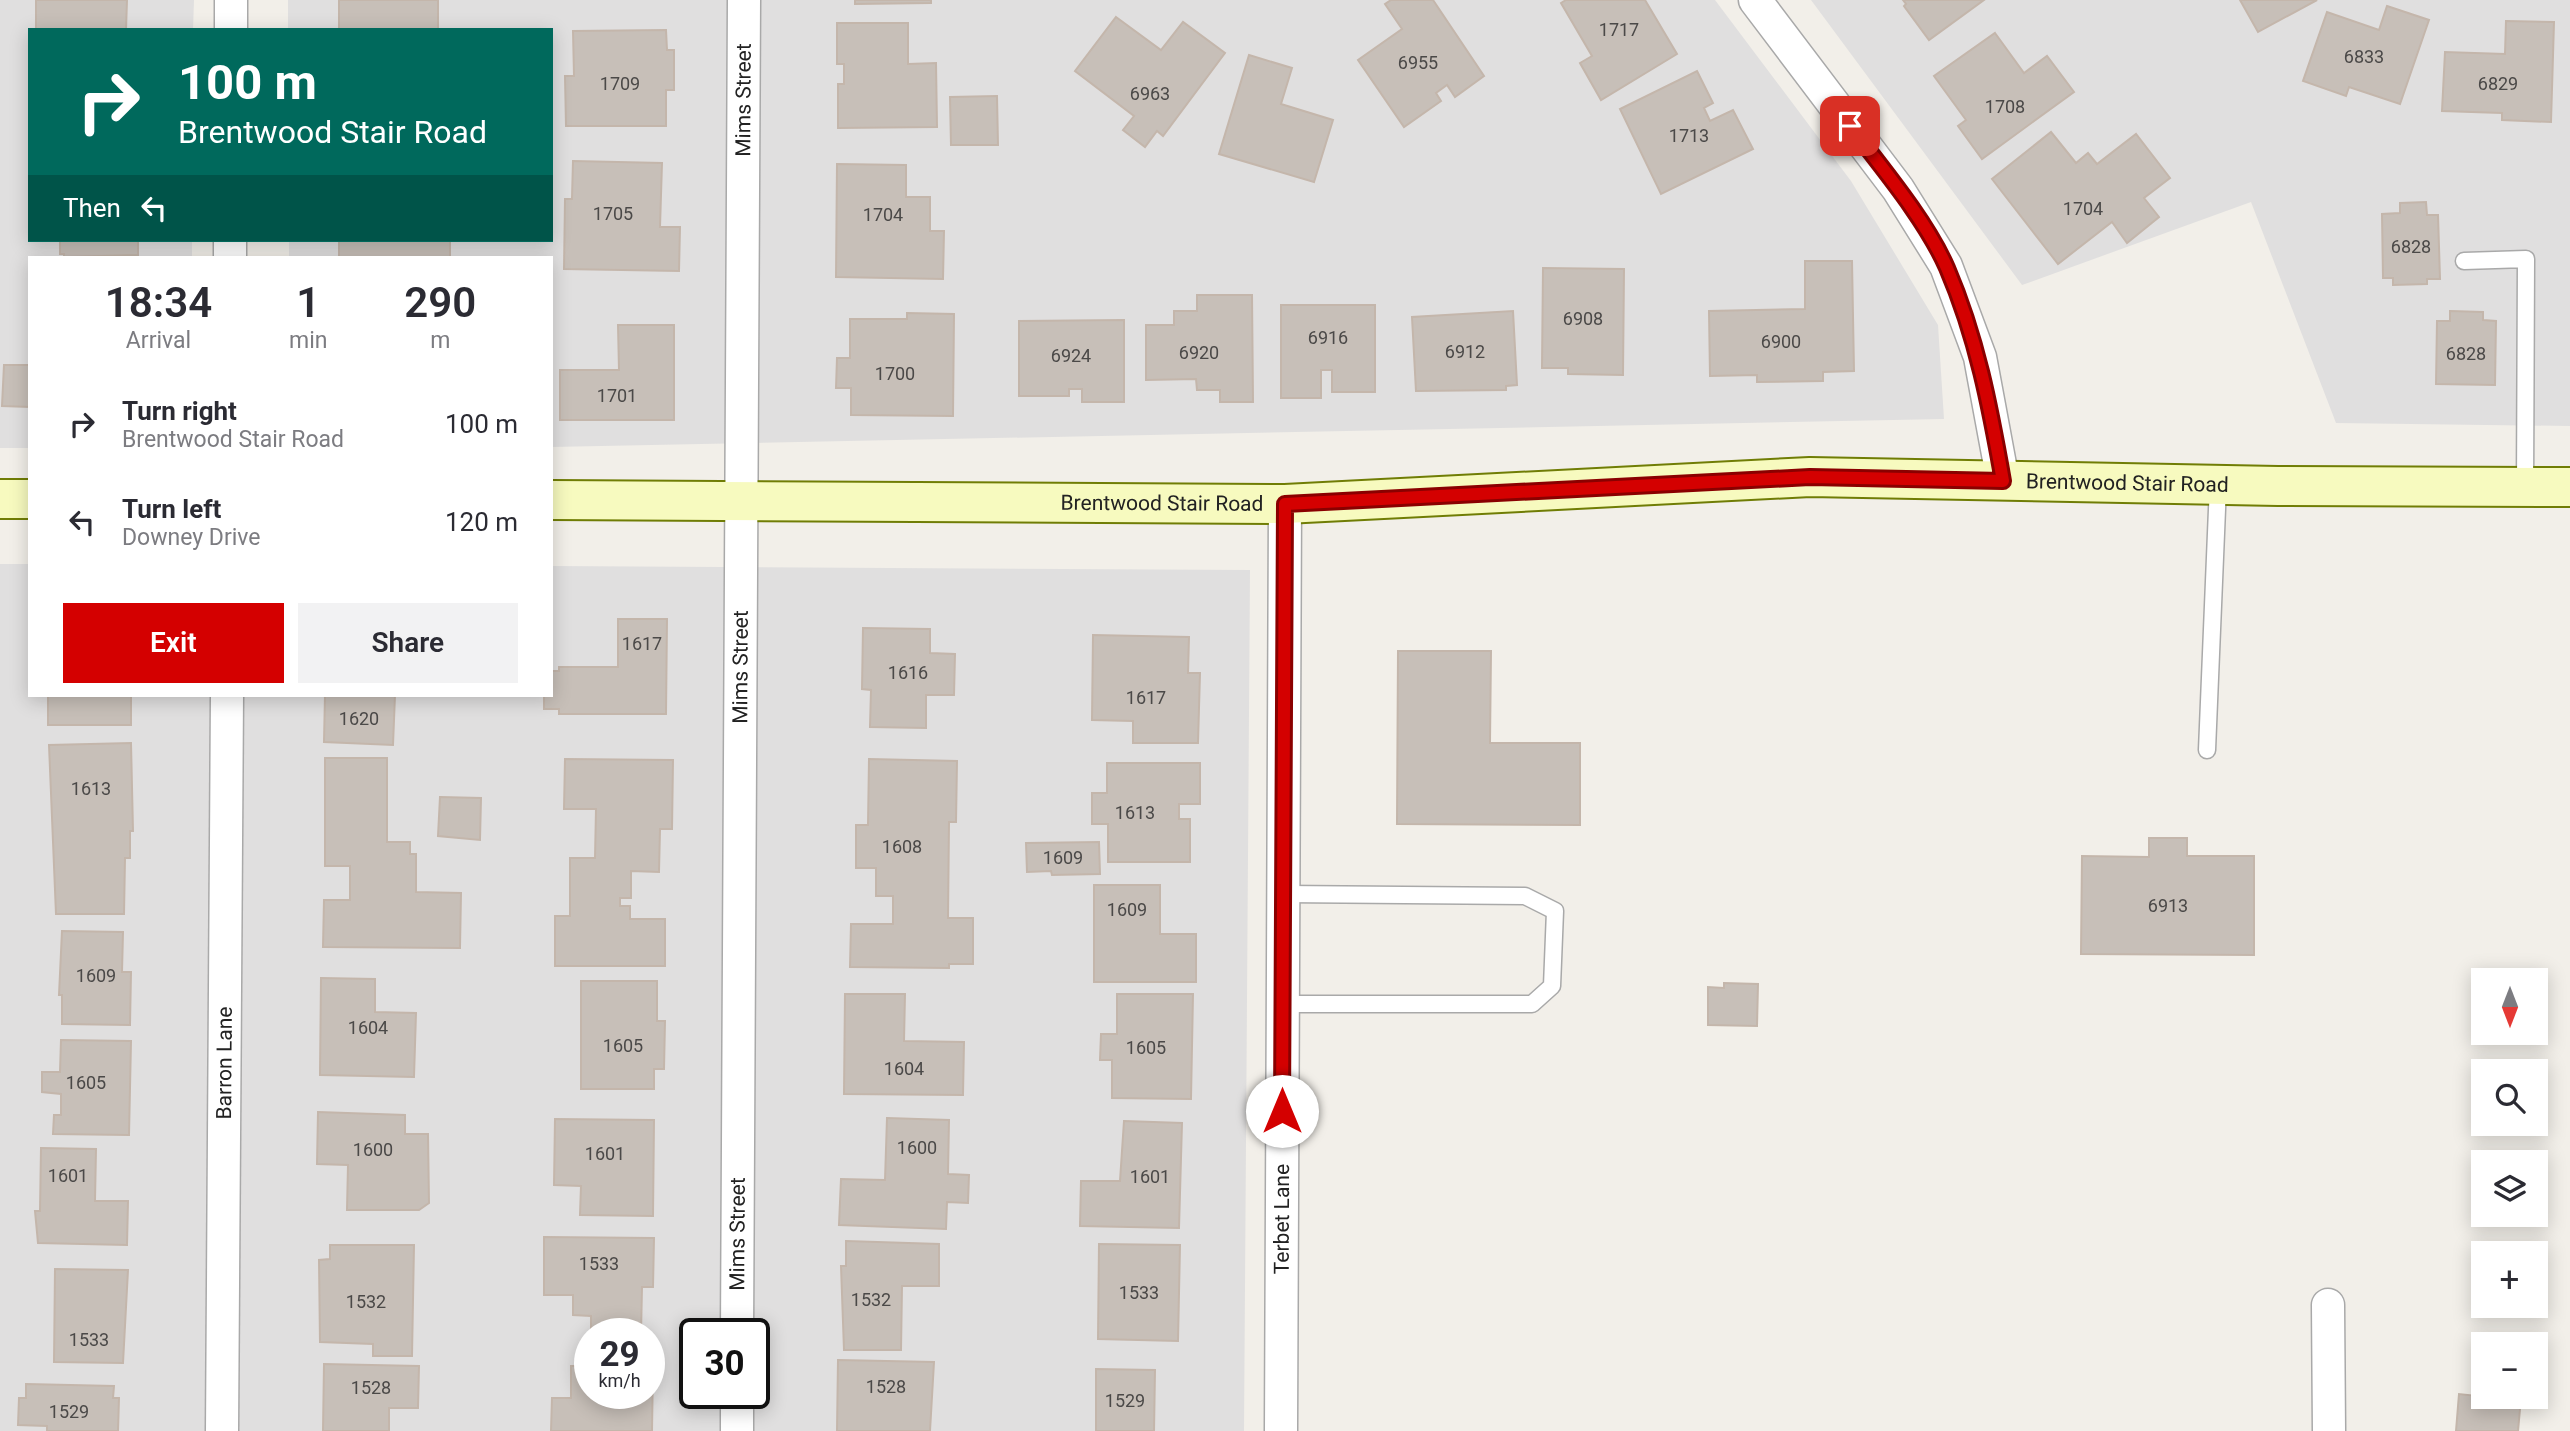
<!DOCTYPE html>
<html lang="en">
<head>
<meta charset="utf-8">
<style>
  :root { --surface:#fff; --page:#f2f2f3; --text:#2b2b33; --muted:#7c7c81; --accent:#d40000 }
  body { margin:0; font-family:Roboto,sans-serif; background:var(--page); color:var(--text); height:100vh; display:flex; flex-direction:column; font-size:26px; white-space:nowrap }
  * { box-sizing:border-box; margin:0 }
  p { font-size:23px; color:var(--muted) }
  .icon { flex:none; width:38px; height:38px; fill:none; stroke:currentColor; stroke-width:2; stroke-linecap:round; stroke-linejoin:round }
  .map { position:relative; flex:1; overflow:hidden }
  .sheet { position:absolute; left:28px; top:256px; width:525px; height:441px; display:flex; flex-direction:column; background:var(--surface); border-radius:0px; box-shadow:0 4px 18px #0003 }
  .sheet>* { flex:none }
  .top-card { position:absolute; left:28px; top:28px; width:525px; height:214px; border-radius:0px; box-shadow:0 4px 18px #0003; background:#00695c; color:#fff; overflow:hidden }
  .needle { width:46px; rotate:180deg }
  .buttons { position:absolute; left:2471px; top:968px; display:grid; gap:14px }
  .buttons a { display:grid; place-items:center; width:77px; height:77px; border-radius:0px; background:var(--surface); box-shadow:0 4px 18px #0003; font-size:35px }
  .speed { position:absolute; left:574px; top:1318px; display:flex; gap:14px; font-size:35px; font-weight:700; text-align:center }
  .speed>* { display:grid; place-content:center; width:91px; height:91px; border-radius:50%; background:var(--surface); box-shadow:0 4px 18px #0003; line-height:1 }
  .speed small { font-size:18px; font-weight:400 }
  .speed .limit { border:4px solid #111; border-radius:10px; background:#fff; color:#111 }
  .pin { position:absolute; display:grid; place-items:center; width:60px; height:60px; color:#fff; margin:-30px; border-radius:14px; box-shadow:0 4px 10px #0006 }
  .me { position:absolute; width:77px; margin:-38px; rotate:0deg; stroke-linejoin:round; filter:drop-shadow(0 0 5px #0008) }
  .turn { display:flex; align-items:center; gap:24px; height:147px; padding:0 35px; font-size:32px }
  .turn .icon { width:91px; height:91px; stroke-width:2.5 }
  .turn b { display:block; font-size:49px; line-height:60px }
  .then { display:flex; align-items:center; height:66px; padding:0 35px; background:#0003; gap:14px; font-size:26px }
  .eta { display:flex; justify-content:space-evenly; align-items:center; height:119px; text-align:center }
  .eta b { font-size:42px; font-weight:600; line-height:49px }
  .action { display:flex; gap:14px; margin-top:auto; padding:14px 35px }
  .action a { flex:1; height:80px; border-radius:0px; background:var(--accent); color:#fff; font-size:28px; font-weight:600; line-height:80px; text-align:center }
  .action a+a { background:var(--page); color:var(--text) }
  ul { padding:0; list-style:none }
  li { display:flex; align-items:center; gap:21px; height:98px; padding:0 35px }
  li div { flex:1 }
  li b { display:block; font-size:26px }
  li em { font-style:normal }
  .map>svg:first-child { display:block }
  .residential { fill:#e0dfdf; fill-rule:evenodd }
  .building { fill:#c7bfb8; stroke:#c4b6ab; stroke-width:2 }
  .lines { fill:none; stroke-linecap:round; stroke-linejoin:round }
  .service-casing { stroke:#a9a9a9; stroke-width:19 }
  .minor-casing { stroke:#a9a9a9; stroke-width:35 }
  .secondary-casing { stroke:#707d05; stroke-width:42 }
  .service { stroke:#fff; stroke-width:16 }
  .minor { stroke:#fff; stroke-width:32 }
  .secondary { stroke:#f7fabf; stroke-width:38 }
  .route-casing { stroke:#8a0000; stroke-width:18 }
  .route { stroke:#d40000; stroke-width:12 }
  .labels { text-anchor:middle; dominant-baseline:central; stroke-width:5; stroke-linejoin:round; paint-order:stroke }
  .number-label { font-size:18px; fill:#4b4948 }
  .street-label { font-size:21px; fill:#222; stroke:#fff }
</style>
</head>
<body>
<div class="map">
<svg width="2570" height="1431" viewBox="0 0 2570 1431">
  <rect width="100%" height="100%" fill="#f2efe9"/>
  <g class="residential">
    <path d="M0 0H194L193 30H30V240H192V257H30V448H0Z"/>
    <path d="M288 0H1715L1851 181 1938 325 1944 419 551 447V257H289V240H551V30H288Z"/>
    <path d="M1811 0H2570V426L2336 423 2251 202 2022 285Z"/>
    <path d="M0 564H30V695H551V566L1250 570 1244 1431H0ZM590 1334H649V1393H590ZM695 1334H754V1393H695Z"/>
  </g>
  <g class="building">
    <path d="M36 0H127L126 30H36Z"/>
    <rect x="339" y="0" width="99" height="30"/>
    <path d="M855 0H931V3L855 4Z"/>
    <path d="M1391 0H1433L1484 76 1455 97 1447 85 1436 93 1441 101 1404 127 1358 60 1402 29 1385 4Z"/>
    <path d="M1566 0H1645L1677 54 1601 100 1580 63 1592 56 1561 3Z"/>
    <path d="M1903 0H1984L1929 40 1904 6 1906 4Z"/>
    <path d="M2240 0H2317L2258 32Z"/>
    <path d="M2387 6 2429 20 2400 104 2349 87 2346 96 2303 81 2327 12 2379 30Z"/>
    <path d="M1116 17 1161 50 1183 22 1225 53 1163 136 1157 131 1145 147 1123 130 1134 116 1075 71Z"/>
    <path d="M2506 21 2554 22 2551 122 2502 120V113L2442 111 2445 52 2505 54Z"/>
    <path d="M837 23H908V64L936 63 937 127 838 128V84H844V64H837Z"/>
    <path d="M666 30 667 50H674V90H666V126H566L565 76H574L573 31Z"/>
    <path d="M1995 33 2024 73 2047 56 2074 92 1982 159 1958 126 1966 120 1934 76Z"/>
    <path d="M1249 55 1292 68 1281 104 1333 120 1314 182 1219 154Z"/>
    <path d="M1697 71 1713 103 1704 108 1710 121 1733 110 1753 149 1661 194 1620 109Z"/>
    <path d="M997 96 998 145H951L950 97Z"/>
    <path d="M2051 132 2076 163 2088 153 2097 164 2136 134 2170 178 2144 198 2159 217 2127 243 2112 222 2058 264 1992 179Z"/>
    <path d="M573 161 662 163 660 227H680L679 271 564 269 565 199H572Z"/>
    <path d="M837 164 906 165V197H930V231H944L943 279 836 277Z"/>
    <path d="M2426 202 2427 215H2438L2440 279H2427V284L2393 285V278H2383L2382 214 2400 213V203Z"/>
    <path d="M60 240H138V255L64 257V254H60Z"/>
    <path d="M450 240V257H339V241Z"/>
    <path d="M1805 261H1852L1854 371 1823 372V381L1757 382V375L1710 376 1709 311 1805 309Z"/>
    <path d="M1543 268 1624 269 1623 375 1568 374V368H1542Z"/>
    <path d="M1197 295H1252L1253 402H1220V390H1197L1196 379 1146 380V325H1174V311H1197Z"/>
    <path d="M1281 305H1375V392H1332V370H1321V398H1281Z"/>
    <path d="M1513 311 1517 385 1506 386V390L1416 391 1412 317Z"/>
    <path d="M2450 311 2483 312V320L2496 321 2495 385 2436 384 2437 321H2450Z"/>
    <path d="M907 313 954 314 953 416 851 415V388H836L837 358H850V319H907Z"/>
    <path d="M1124 320V402H1082V389H1069V396H1019V321Z"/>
    <path d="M618 325H674V420H560V370H619Z"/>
    <path d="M4 365H30V407L2 406Z"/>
    <path d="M618 619H667L666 714H559V709H544V695H551V671H559V667H618Z"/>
    <path d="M863 628 930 629V653L955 654 954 695H926V728L870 727 871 690 862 689Z"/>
    <path d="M1093 635 1189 637 1188 673H1200L1198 743H1133V721L1092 720Z"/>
    <path d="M1398 651H1491L1490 743H1580V825L1397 824Z"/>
    <rect x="48" y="695" width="83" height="30"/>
    <path d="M325 695H395L393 745 324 742Z"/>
    <path d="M131 743 133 831H130V858H125L124 914H56L49 745Z"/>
    <path d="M325 758H387V842H410V854H416V892L461 893 460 948 323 947 324 900H350V866H325Z"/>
    <path d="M565 759 673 760 672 829H660L659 872 631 871V898H620V906H630V919H665V966H555V916H570V858H595L596 809H564Z"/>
    <path d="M869 759 957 761 956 822H949L948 918H973V964H949V968L850 967 851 924H893V896H876V868H856V825H868Z"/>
    <path d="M1107 763H1200V804H1179V819H1190V862H1108V824H1092V793H1107Z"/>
    <path d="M440 797 481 798 480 840 438 836Z"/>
    <path d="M2149 838H2187V856H2254V955L2081 954 2082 856 2149 857Z"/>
    <path d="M1099 842 1100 874 1052 875 1051 871 1027 872 1026 843Z"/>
    <path d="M1094 885H1160V934H1196V982H1094Z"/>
    <path d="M62 931 123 932 122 972H131L130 1025 62 1024V995H59Z"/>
    <path d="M321 978 375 979V1012L416 1013 414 1077 320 1075Z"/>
    <path d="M581 981H657V1021H665L664 1069H654V1089H581Z"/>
    <path d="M1724 983 1758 984 1757 1026 1708 1025V987L1724 988Z"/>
    <path d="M845 994H905L904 1041 964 1042 963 1095 844 1094Z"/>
    <path d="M1117 994H1193L1191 1099 1112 1098V1060H1100L1101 1034H1117Z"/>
    <path d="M61 1040 131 1041 129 1135 53 1134 54 1115H61V1094L42 1092V1072H60Z"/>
    <path d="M318 1112 405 1115V1134H428L429 1203 419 1210H347L348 1165 317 1164Z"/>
    <path d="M887 1118 949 1120 948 1174 969 1175 968 1203 947 1202 946 1229 839 1225 841 1179 885 1180Z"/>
    <path d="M555 1119 654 1120 653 1216 580 1215 581 1186 554 1185Z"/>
    <path d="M1124 1121 1182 1123 1179 1228 1080 1226 1081 1181H1120Z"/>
    <path d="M41 1148 96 1149 95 1201H128L127 1245 38 1243 35 1211H40Z"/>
    <path d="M544 1237 654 1238 653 1287H642L641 1334H591V1316L573 1315V1295H544Z"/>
    <path d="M846 1241 939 1244V1286H902L901 1350H844L841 1266H846Z"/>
    <path d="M1099 1244 1180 1245 1178 1341 1098 1339Z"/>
    <path d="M330 1245H414L412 1356H373V1344L320 1342 319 1260 330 1259Z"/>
    <path d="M55 1269 128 1270 123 1363 54 1362Z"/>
    <path d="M838 1360 934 1362 930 1431H837Z"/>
    <path d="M324 1364 419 1366 418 1408H389V1431H323Z"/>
    <path d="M571 1366H590V1393H649V1366H653L652 1431H551L552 1398H571Z"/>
    <path d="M1096 1369 1155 1370 1154 1431H1096Z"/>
    <path d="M2479 1370 2483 1371V1396L2521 1398 2518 1431H2456L2459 1394 2477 1396Z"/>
    <path d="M26 1384 114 1386 113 1398H119L118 1431H47V1426L18 1425 19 1398H26Z"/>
  </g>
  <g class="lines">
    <defs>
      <g id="service">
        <path d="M2464 261 2526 259 2525 487"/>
        <path d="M2207 750 2218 485"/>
        <path d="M1283 1004H1532L1552 986 1555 911 1525 896 1283 894"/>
      </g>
      <g id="minor">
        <path d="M1755 0 1898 189 1946 266 1980 357 2003 481"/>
        <path d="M231 30V0"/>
        <path d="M230 257V240"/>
        <path d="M2328 1305 2329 1431"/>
        <path id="s1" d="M737 1334 744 0"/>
        <path id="s2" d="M222 1431 227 695"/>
        <path d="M737 1431V1393"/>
        <path id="s3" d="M1281 1431 1285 504"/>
      </g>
      <g id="secondary">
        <path d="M0 499H30"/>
        <path id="s4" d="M551 500 1285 504 1810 477 2278 486 2570 487"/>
      </g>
    </defs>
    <use href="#service" class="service-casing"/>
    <use href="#minor" class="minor-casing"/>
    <use href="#secondary" class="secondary-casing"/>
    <use href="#service" class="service"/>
    <use href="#minor" class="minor"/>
    <use href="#secondary" class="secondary"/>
  </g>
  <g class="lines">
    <defs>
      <path id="route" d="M1282 1111 1285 504 1810 477 2003 481C1990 407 1977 338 1947 268 1926 220 1882 168 1850 126"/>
    </defs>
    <use href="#route" class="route-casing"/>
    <use href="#route" class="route"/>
  </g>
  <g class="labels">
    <g class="number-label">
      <text x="1619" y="29">1717</text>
      <text x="2364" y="56">6833</text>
      <text x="1418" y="62">6955</text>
      <text x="620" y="83">1709</text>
      <text x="2498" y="83">6829</text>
      <text x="1150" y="93">6963</text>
      <text x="2005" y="106">1708</text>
      <text x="1689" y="135">1713</text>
      <text x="2083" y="208">1704</text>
      <text x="613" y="213">1705</text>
      <text x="883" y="214">1704</text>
      <text x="2411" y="246">6828</text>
      <text x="1583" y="318">6908</text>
      <text x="1328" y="337">6916</text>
      <text x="1781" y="341">6900</text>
      <text x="1465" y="351">6912</text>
      <text x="1199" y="352">6920</text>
      <text x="2466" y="353">6828</text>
      <text x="1071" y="355">6924</text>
      <text x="895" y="373">1700</text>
      <text x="617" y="395">1701</text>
      <text x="642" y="643">1617</text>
      <text x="908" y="672">1616</text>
      <text x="1146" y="697">1617</text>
      <text x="359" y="718">1620</text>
      <text x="91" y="788">1613</text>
      <text x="1135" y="812">1613</text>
      <text x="902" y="846">1608</text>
      <text x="1063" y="857">1609</text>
      <text x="2168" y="905">6913</text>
      <text x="1127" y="909">1609</text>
      <text x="96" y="975">1609</text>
      <text x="368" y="1027">1604</text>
      <text x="623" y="1045">1605</text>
      <text x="1146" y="1047">1605</text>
      <text x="904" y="1068">1604</text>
      <text x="86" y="1082">1605</text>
      <text x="917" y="1147">1600</text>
      <text x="373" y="1149">1600</text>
      <text x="605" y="1153">1601</text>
      <text x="68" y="1175">1601</text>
      <text x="1150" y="1176">1601</text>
      <text x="599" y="1263">1533</text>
      <text x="1139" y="1292">1533</text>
      <text x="871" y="1299">1532</text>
      <text x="366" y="1301">1532</text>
      <text x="89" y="1339">1533</text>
      <text x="886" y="1386">1528</text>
      <text x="371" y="1387">1528</text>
      <text x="1125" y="1400">1529</text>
      <text x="69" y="1411">1529</text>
    </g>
    <g class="street-label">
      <text stroke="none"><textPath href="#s1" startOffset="1234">Mims Street</textPath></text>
      <text stroke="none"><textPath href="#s4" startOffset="1577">Brentwood Stair Road</textPath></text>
      <text stroke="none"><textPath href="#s4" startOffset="611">Brentwood Stair Road</textPath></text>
      <text stroke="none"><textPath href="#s1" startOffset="667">Mims Street</textPath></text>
      <text stroke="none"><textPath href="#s2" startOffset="368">Barron Lane</textPath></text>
      <text stroke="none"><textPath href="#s3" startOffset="212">Terbet Lane</textPath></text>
      <text stroke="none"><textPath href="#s1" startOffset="100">Mims Street</textPath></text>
    </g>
  </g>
</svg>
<div class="buttons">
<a><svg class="needle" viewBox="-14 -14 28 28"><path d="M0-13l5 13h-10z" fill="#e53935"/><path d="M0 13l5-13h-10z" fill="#7c7c81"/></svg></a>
<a><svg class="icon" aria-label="search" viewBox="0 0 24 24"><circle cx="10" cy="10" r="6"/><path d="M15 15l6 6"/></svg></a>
<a><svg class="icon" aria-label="layers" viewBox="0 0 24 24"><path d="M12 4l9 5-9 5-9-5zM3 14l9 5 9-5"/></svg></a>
<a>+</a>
<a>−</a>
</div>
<div class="speed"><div>29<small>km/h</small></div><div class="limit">30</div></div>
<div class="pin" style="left:1850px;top:126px;background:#d93025"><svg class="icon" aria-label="arrive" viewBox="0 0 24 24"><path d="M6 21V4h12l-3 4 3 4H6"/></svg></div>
<svg class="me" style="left:1282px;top:1111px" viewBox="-20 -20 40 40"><circle r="19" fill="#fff"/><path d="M0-13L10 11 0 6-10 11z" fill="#d40000"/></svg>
<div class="top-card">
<div class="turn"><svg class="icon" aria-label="right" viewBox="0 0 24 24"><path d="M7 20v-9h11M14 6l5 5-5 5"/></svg><div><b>100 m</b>Brentwood Stair Road</div></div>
<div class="then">Then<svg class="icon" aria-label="left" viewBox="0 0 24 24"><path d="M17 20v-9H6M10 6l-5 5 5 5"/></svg></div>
</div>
<section class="sheet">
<div class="eta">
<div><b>18:34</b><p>Arrival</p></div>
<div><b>1</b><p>min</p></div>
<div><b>290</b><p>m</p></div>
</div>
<ul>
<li><svg class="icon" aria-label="right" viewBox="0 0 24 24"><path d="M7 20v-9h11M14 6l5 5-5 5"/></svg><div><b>Turn right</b><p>Brentwood Stair Road</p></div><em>100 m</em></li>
<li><svg class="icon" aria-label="left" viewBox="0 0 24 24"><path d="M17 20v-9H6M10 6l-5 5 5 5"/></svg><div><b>Turn left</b><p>Downey Drive</p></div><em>120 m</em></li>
</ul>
<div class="action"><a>Exit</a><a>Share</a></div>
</section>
</div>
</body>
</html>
